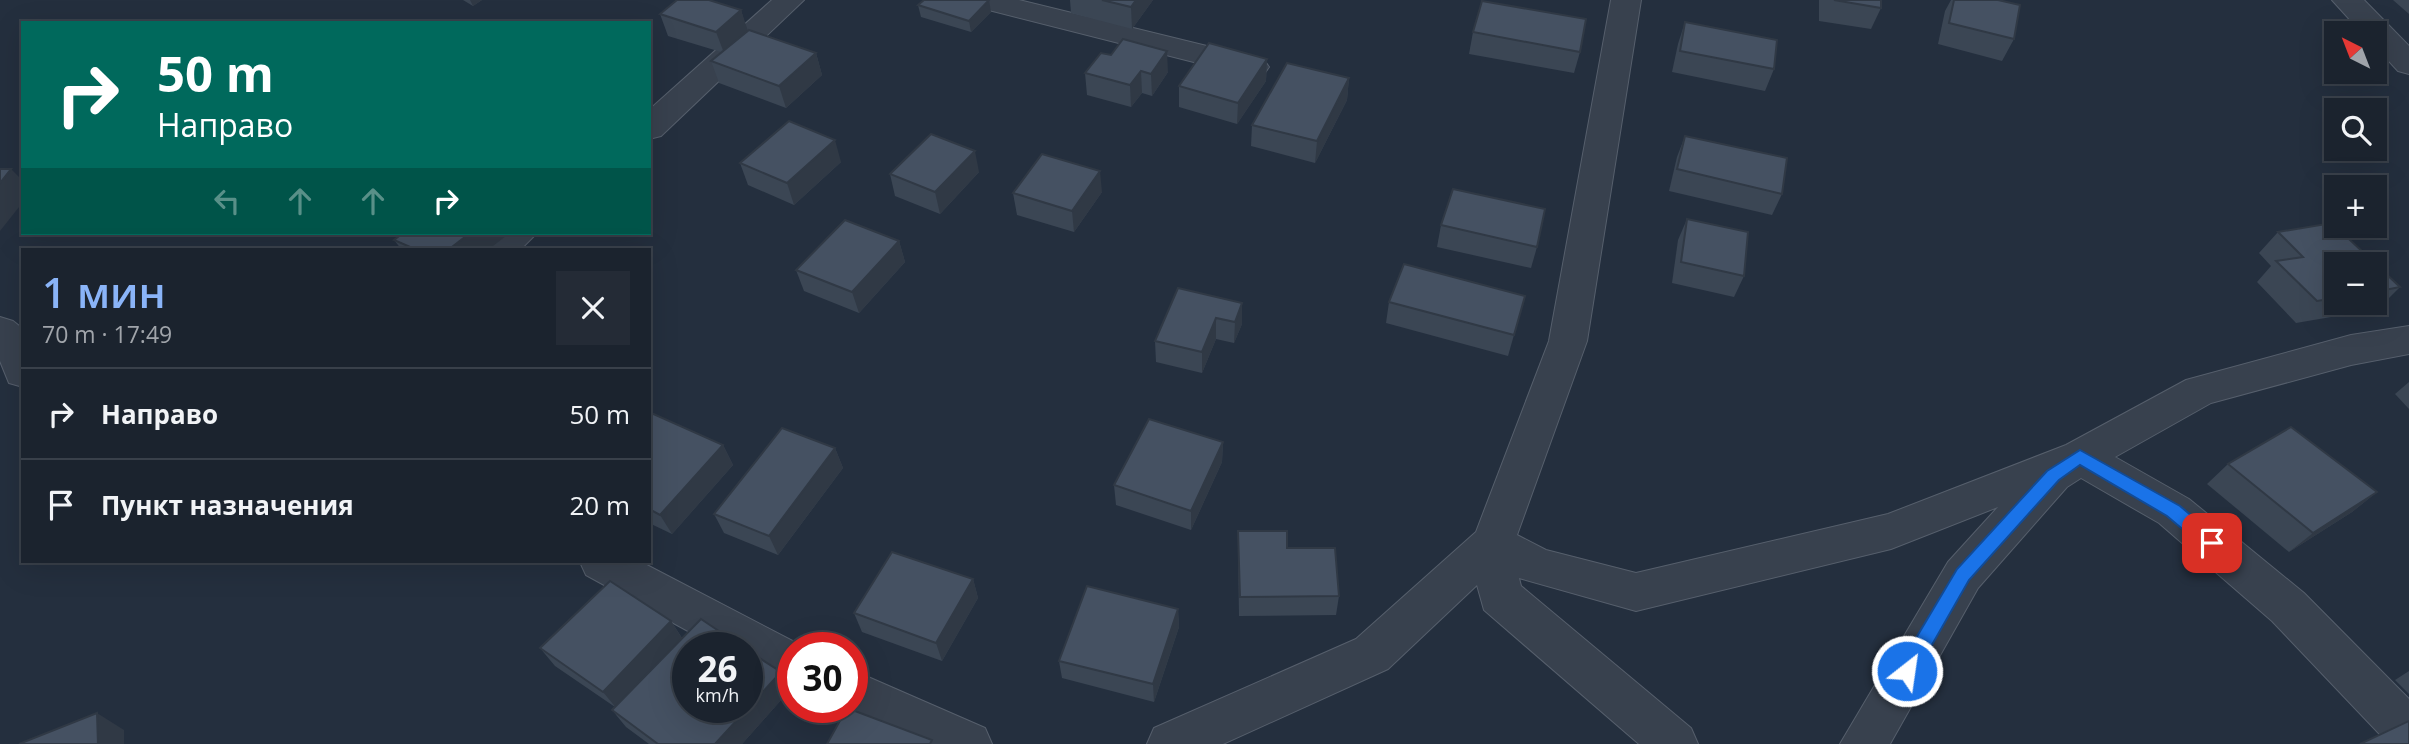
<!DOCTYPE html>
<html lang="ru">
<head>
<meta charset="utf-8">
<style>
  :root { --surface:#1b232e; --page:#242b36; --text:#f1f3f6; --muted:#a0a4aa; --line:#39404a; --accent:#8ab4f8 }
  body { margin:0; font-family:"Open Sans",sans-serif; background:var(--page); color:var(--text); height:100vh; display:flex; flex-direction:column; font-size:26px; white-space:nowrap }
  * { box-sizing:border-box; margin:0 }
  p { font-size:23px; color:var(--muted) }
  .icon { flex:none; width:38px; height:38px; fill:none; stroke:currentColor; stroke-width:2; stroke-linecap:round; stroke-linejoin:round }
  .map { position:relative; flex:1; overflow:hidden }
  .drawer { position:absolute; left:21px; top:248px; width:630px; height:315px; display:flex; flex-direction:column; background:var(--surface); border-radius:0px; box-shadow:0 7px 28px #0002,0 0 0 2px var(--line) }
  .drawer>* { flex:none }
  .banner { position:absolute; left:21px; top:21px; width:630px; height:214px; border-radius:0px; box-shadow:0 7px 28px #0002,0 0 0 2px var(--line); background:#00695c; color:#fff; overflow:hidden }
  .needle { width:46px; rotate:318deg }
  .fabs { position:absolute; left:2324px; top:21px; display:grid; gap:14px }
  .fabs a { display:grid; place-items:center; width:63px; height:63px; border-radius:0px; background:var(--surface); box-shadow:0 7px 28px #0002,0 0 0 2px var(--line); font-size:35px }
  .speed { position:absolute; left:672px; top:632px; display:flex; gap:14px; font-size:35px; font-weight:700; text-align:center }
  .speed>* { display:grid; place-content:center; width:91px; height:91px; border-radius:50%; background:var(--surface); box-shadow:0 7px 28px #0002,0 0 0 2px var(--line); line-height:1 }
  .speed small { font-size:18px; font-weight:400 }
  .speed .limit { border:10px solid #d22; background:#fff; color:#111 }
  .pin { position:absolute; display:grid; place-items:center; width:60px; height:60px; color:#fff; margin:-30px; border-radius:14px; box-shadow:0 4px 10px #0006 }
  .me { position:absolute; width:77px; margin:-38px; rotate:30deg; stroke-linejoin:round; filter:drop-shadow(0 0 5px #0008) }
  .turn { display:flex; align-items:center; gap:24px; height:147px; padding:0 21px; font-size:32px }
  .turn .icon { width:91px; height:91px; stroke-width:2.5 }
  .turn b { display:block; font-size:49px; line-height:60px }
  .lanes { display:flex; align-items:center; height:66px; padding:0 21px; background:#0003; justify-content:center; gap:35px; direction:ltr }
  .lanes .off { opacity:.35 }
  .round { display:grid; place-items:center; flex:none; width:74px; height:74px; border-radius:0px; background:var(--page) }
  .headline { display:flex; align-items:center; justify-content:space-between; height:119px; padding:0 21px }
  h1 { font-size:42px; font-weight:600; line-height:52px; color:var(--accent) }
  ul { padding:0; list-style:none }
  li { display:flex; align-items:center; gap:21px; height:91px; padding:0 21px; border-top:2px solid var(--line) }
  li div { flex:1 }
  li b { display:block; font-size:26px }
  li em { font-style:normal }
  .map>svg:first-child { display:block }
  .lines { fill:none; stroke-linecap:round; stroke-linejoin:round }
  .minor-casing { stroke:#565f6c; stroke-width:2 }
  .minor { fill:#38414e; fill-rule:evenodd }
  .wall { fill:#3b4654; fill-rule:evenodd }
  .shaded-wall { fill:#303945 }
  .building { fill:#455162; stroke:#303945; stroke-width:2 }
  .route { fill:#1a73e8; stroke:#114b97; stroke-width:2 }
</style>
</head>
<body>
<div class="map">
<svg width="2409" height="744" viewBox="0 0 2409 744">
  <rect width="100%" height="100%" fill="#242f3e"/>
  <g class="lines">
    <defs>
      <g id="minor">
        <path d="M772 0H804L661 136 649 139V110Z"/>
        <path d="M968 0H1019L1264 60 1269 67 1264 74 1253 77 973 6Z"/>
        <path d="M1611 0H1641L1587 341 1517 535 1546 550 1636 573 1888 514 2066 445 2186 380 2351 335 2409 326V354L2351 365 2211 403 2115 457 2189 499 2304 593 2409 699V744H2389L2272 621 2159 523 2081 478 2067 487 1978 588 1890 744H1840L1948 562 1998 507 1891 549 1636 611 1519 578 1521 586 1691 728 1698 744H1639L1484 610 1477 585 1388 669 1223 744H1147L1154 728 1356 639 1476 532 1549 341Z"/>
        <path d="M2332 0H2364L2409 46V74L2398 71 2375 46V33H2362Z"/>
        <path d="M495 233H537L520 250H478L483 241Z"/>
        <path d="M0 317 13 321 23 329V387L9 383 0 361Z"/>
        <path d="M580 562H641L806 648H793V685L747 663V648H719L586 575Z"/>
        <path d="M852 670 985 728 992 744H917L837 707H852Z"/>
      </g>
    </defs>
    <use href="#minor" class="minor-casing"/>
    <use href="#minor" class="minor"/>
  </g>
  <g class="wall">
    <path d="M463 0H482L473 6Z"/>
    <path d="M1070 0H1153L1132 29 1071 13Z"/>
    <path d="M1819 0H1881V8L1871 29 1819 21Z"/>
    <path d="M1951 0H1998L2014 39 2002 61 1938 44 1945 11Z"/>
    <path d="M2393 0H2409V14Z"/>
    <path d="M918 5 991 12 971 32 921 17Z"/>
    <path d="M741 10 747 31 816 53 822 75 786 108 719 83 711 61 721 52 668 36 660 14Z"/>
    <path d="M1685 22 1774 69 1765 91 1672 72 1678 44Z"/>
    <path d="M1473 32 1580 52 1574 73 1469 54Z"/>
    <path d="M1101 53 1168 72 1152 96 1142 93 1131 107 1087 95 1085 73Z"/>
    <path d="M1267 59 1266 81 1237 124 1179 107V86Z"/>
    <path d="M1349 78 1347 100 1315 163 1251 146 1252 125Z"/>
    <path d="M1685 136 1782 194 1772 215 1669 191 1677 157Z"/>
    <path d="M841 162 794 205 748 185 740 163Z"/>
    <path d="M979 172 940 214 895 196 890 174Z"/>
    <path d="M1102 192 1074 232 1017 215 1013 193Z"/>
    <path d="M1687 219 1744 276 1734 297 1672 283 1678 240Z"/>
    <path d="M2332 223 2400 287 2378 309 2296 323 2257 282 2271 266 2259 253 2278 232ZM2336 264H2375V303H2336Z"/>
    <path d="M1441 225 1537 247 1531 268 1437 247Z"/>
    <path d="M510 233 488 250H402L394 240Z"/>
    <path d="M899 241 905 262 859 313 804 291 796 270Z"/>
    <path d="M1178 288 1242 324 1234 343 1216 339 1202 373 1156 362 1155 341Z"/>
    <path d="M1525 296 1508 356 1386 323 1389 302Z"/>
    <path d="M2409 382V409L2395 394Z"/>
    <path d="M649 412 723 445 733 465 672 534 649 523Z"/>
    <path d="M1223 442 1222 462 1191 530 1116 505 1114 485Z"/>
    <path d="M835 448 843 468 778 555 724 533 714 514Z"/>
    <path d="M2228 464 2377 492 2352 512 2289 552 2207 484Z"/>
    <path d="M1238 531 1287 548 1339 596 1336 615 1239 616 1238 550Z"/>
    <path d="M973 579 978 598 942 661 862 632 854 613Z"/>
    <path d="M1178 609 1179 627 1154 702 1062 678 1059 661Z"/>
    <path d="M671 621 682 638 781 672 790 690 742 744H649L626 727 612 710 615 707 555 666 540 648Z"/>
    <path d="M2409 671V694L2395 680Z"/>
  </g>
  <g class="shaded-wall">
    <path d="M470 0H482L473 6Z"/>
    <path d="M989 0 991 12 971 32 969 21Z"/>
    <path d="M1136 0H1153L1132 29 1131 7Z"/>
    <path d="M741 10 748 31 724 53 716 32Z"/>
    <path d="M1167 51 1168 72 1152 96 1151 74Z"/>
    <path d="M816 53 822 75 786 108 779 86Z"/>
    <path d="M1267 59 1266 81 1237 124 1238 103Z"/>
    <path d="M1141 71 1142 93 1131 107 1130 85Z"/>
    <path d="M1349 78 1347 100 1315 163 1317 141Z"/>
    <path d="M835 140 841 162 794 205 787 183Z"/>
    <path d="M975 151 979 172 940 214 935 192Z"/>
    <path d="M11 169 23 181V202L0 231V183Z"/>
    <path d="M1100 171 1102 192 1074 232 1072 211Z"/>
    <path d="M470 233H510L488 250H448Z"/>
    <path d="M899 241 905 262 859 313 852 292Z"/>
    <path d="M1242 303V324L1234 343 1235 322Z"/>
    <path d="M1216 318V339L1202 373V352Z"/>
    <path d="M1223 442 1222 462 1191 530V511Z"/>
    <path d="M723 445 733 465 672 534 660 515Z"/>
    <path d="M835 448 843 468 778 555 769 536Z"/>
    <path d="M2377 492 2352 512 2289 552 2313 533Z"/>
    <path d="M973 579 978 598 942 661 936 643Z"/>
    <path d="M1178 609 1179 627 1154 702 1153 684Z"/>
    <path d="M671 621 683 640 617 709 603 692Z"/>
    <path d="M781 672 790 690 742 744H715Z"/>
    <path d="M97 713 124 730V744H98Z"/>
  </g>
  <g class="building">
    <path d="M677 0H709L741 10 716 32 660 14Z"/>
    <path d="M924 0H989L969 21 918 5Z"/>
    <path d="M1102 0H1136L1131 7Z"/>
    <path d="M1834 0H1881V8Z"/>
    <path d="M1954 0H1998L2020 5 2014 39 1949 23Z"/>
    <path d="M1482 1 1586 19 1580 52 1473 32Z"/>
    <path d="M1685 22 1777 40 1774 69 1680 51Z"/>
    <path d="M749 30 816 53 779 86 711 61Z"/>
    <path d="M1123 39 1167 51 1151 74 1141 71 1130 85 1085 73 1101 53 1111 55Z"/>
    <path d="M1209 43 1267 59 1238 103 1179 86Z"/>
    <path d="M1287 63 1349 78 1317 141 1252 125Z"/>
    <path d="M789 121 835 140 787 183 740 163Z"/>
    <path d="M931 134 975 151 935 192 890 174Z"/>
    <path d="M1685 136 1787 158 1782 194 1677 169Z"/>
    <path d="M1042 154 1100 171 1072 211 1013 193Z"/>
    <path d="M0 169H11L0 183Z"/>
    <path d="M1453 189 1545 209 1537 247 1441 225Z"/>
    <path d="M1687 219 1748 232 1744 276 1681 262Z"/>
    <path d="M845 220 899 241 852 292 796 270Z"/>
    <path d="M2332 223 2400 287 2375 292V264H2336V298L2317 301 2276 261 2303 257 2278 232Z"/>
    <path d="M403 233H470L448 250H417L394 240Z"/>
    <path d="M1404 264 1525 296 1514 335 1389 302Z"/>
    <path d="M1178 288 1242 303 1235 322 1216 318 1202 352 1155 341Z"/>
    <path d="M649 412 723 445 660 515 649 509Z"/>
    <path d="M1149 419 1223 442 1191 511 1114 485Z"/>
    <path d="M2291 427 2377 492 2313 533 2228 464Z"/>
    <path d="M782 428 835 448 769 536 714 514Z"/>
    <path d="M1238 531H1287V548H1335L1339 596 1240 597Z"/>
    <path d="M892 552 973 579 936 643 854 613Z"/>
    <path d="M610 581 671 621 603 692 540 648Z"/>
    <path d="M1087 586 1178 609 1153 684 1059 661Z"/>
    <path d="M701 619 744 648H688V707H747V650L781 672 715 744H658L612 710Z"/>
    <path d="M847 708 932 740 930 744H827Z"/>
    <path d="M97 713 98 744H19Z"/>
    <path d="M2409 721V744H2360Z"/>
  </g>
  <path class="route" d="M2080 450 2180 506 2218 538 2221 543 2218 549H2206L2167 516 2080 465 2059 480 1969 580 1913 678 1907 680 1900 678 1897 671 1900 665 1957 569 2047 471Z"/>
</svg>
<div class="fabs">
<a><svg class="needle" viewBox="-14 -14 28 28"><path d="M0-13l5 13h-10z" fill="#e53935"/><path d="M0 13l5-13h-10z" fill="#a0a4aa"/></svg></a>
<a><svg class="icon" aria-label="search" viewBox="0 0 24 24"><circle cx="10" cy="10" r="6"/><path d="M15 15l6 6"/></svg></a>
<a>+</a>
<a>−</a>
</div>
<div class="speed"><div>26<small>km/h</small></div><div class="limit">30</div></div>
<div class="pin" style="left:2212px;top:543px;background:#d93025"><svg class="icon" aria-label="arrive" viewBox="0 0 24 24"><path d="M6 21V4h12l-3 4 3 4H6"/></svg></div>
<svg class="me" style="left:1907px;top:671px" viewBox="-20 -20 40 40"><circle r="17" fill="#1a73e8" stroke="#fff" stroke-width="3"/><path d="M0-11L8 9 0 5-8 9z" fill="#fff"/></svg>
<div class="banner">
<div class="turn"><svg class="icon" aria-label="right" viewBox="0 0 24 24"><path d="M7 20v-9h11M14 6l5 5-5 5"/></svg><div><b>50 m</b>Направо</div></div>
<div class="lanes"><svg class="icon off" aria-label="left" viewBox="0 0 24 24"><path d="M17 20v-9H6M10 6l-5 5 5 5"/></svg><svg class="icon off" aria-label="ahead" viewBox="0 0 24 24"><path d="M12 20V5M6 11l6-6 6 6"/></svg><svg class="icon off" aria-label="ahead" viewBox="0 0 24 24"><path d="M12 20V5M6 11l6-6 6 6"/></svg><svg class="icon" aria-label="right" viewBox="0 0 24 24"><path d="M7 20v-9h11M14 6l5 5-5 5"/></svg></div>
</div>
<section class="drawer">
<div class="headline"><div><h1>1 мин</h1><p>70 m · 17:49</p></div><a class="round"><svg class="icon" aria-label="close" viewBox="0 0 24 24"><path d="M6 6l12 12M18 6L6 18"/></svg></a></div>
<ul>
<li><svg class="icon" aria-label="right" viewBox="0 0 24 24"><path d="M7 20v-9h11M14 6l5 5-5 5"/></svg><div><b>Направо</b></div><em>50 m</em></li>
<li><svg class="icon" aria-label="arrive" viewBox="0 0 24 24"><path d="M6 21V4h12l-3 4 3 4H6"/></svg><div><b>Пункт назначения</b></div><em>20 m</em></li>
</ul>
</section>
</div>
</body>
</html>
